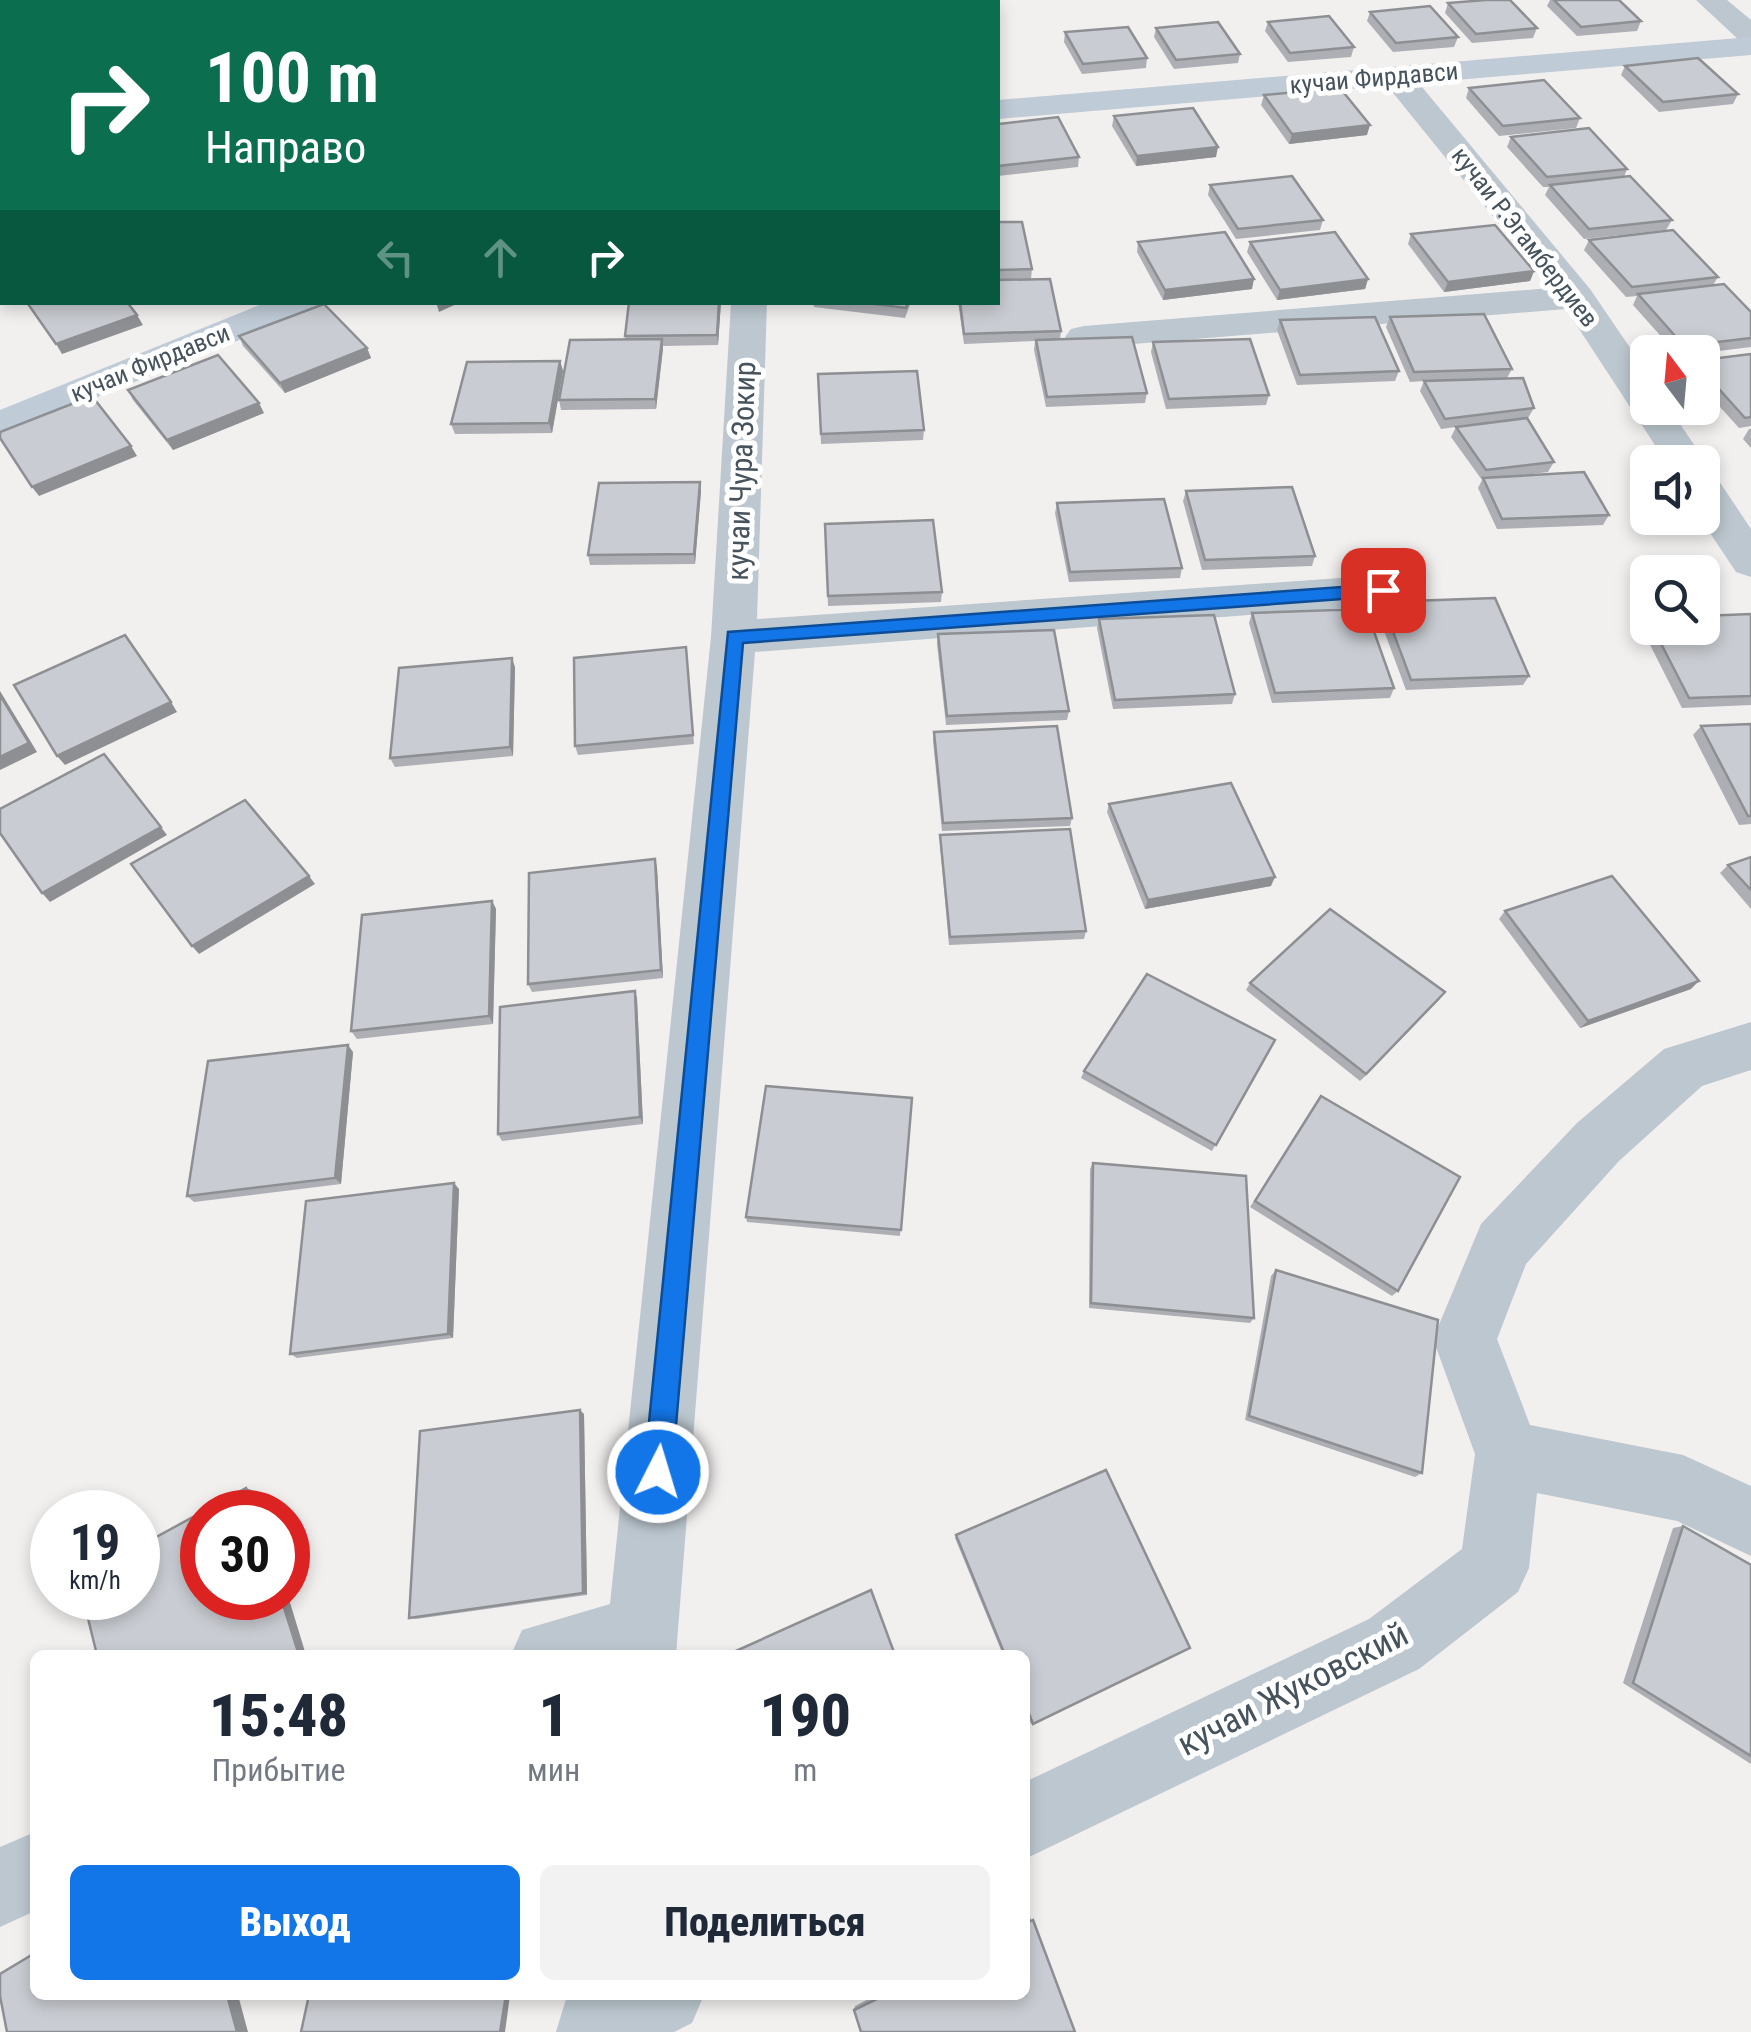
<!DOCTYPE html>
<html lang="ru">
<head>
<meta charset="utf-8">
<style>
  :root { --surface:#fff; --page:#f2f2f3; --text:#1f2937; --muted:#747a83; --accent:#1376e8 }
  body { margin:0; font-family:"Roboto Condensed",sans-serif; background:var(--page); color:var(--text); height:100vh; display:flex; flex-direction:column; font-size:38px; white-space:nowrap }
  * { box-sizing:border-box; margin:0 }
  p { font-size:32px; color:var(--muted) }
  .icon { flex:none; width:55px; height:55px; fill:none; stroke:currentColor; stroke-width:2; stroke-linecap:round; stroke-linejoin:round }
  .map { position:relative; flex:1; overflow:hidden }
  .drawer { position:absolute; left:30px; top:1650px; width:1000px; height:350px; display:flex; flex-direction:column; background:var(--surface); border-radius:15px; box-shadow:0 5px 15px #0003 }
  .drawer>* { flex:none }
  .guide { position:absolute; left:0px; top:0px; width:1000px; height:305px; box-shadow:0 5px 15px #0003; background:#0b6e4f; color:#fff; overflow:hidden }
  .needle { width:65px; rotate:344deg }
  .tools { position:absolute; left:1630px; top:335px; display:grid; gap:20px }
  .tools a { display:grid; place-items:center; width:90px; height:90px; border-radius:15px; background:var(--surface); box-shadow:0 5px 15px #0003; font-size:50px }
  .speed { position:absolute; left:30px; top:1490px; display:flex; gap:20px; font-size:50px; font-weight:700; text-align:center }
  .speed>* { display:grid; place-content:center; width:130px; height:130px; border-radius:50%; background:var(--surface); box-shadow:0 5px 15px #0003; line-height:1 }
  .speed small { font-size:25px; font-weight:400 }
  .speed .limit { border:15px solid #d22; background:#fff; color:#111 }
  .pin { position:absolute; display:grid; place-items:center; width:85px; height:85px; color:#fff; margin:-42px; border-radius:20px; box-shadow:0 5px 15px #0006 }
  .me { position:absolute; width:110px; margin:-55px; rotate:5deg; stroke-linejoin:round; filter:drop-shadow(0 0 8px #0008) }
  .turn { display:flex; align-items:center; gap:35px; height:210px; padding:0 40px; font-size:45px }
  .turn .icon { width:130px; height:130px; stroke-width:2.5 }
  .turn b { display:block; font-size:70px; line-height:85px }
  .lanes { display:flex; align-items:center; height:95px; padding:0 40px; background:#0003; justify-content:center; gap:50px; direction:ltr }
  .lanes .off { opacity:.35 }
  .eta { display:flex; justify-content:space-evenly; align-items:center; height:170px; text-align:center }
  .eta b { font-size:60px; font-weight:800; line-height:70px }
  .cta { display:flex; gap:20px; margin-top:auto; padding:20px 40px }
  .cta a { flex:1; height:115px; border-radius:15px; background:var(--accent); color:#fff; font-size:40px; font-weight:800; line-height:115px; text-align:center }
  .cta a+a { background:var(--page); color:var(--text) }
  .map>svg:first-child { display:block }
  .lines { fill:none; stroke-linecap:round; stroke-linejoin:round }
  .street { fill:#bcc7cf; fill-rule:evenodd }
  .secondary { fill:#bfcbd7; fill-rule:evenodd }
  .wall { fill:#adafb5 }
  .shaded-wall { fill:#8d8f93 }
  .building { fill:#c9ccd2; stroke:#8d8f93; stroke-width:2.5 }
  .route { fill:#1376e8; stroke:#0c4d97; stroke-width:2.5 }
  .labels { text-anchor:middle; dominant-baseline:central; stroke-width:10; stroke-linejoin:round; paint-order:stroke }
  .far-street-label { font-size:25px; fill:#46535d; stroke:#fff }
  .street-label { font-size:30px; fill:#46535d; stroke:#fff }
  .near-street-label { font-size:35px; fill:#46535d; stroke:#fff }
</style>
</head>
<body>
<div class="map">
<svg width="1751" height="2032" viewBox="0 0 1751 2032">
  <rect width="100%" height="100%" fill="#f2efef"/>
  <g class="lines">
    <g class="street">
      <path d="M693 0H723L724 2H694Z"/>
      <path d="M1696 0H1727L1751 20V44L1740 41Z"/>
      <path d="M1396 67 1407 69 1590 289 1648 374V408H1669L1706 462 1702 468V462H1666L1566 309 1084 348 1071 345 1065 337 1071 329 1084 326 1551 288 1385 83 1381 76 1385 69Z"/>
      <path d="M2 99V119L0 120V100Z"/>
      <path d="M731 302H767L757 619 1383 575 1399 579 1405 590 1399 601 1383 605 755 652 676 1655H511L522 1630 610 1604 711 637Z"/>
      <path d="M1702 475 1717 478 1751 529V577L1736 572 1700 518Z"/>
      <path d="M1751 1022V1070L1702 1086 1619 1161 1526 1264 1497 1339 1530 1425 1683 1455 1751 1486V1556L1677 1521 1537 1493 1529 1568 1518 1592 1419 1669 1025 1859V1782L1369 1619 1462 1549 1475 1454 1433 1339 1481 1224 1577 1123 1664 1049Z"/>
      <path d="M35 1832V1911L0 1927V1847Z"/>
      <path d="M576 1995H704L692 2023 674 2032H556L566 1999Z"/>
    </g>
    <g class="secondary">
      <path d="M1751 37V55L998 119V100Z"/>
      <path d="M267 302H319L314 310 0 436V410Z"/>
    </g>
  </g>
  <g class="wall">
    <path d="M1550 0H1619L1641 21 1637 31 1577 36 1547 6Z"/>
    <path d="M1448 3 1537 28 1533 38 1472 43 1445 13Z"/>
    <path d="M1370 12 1458 37 1454 47 1393 52 1367 21Z"/>
    <path d="M1268 22 1354 47 1351 57 1288 62 1265 31Z"/>
    <path d="M1156 28 1240 54 1238 63 1174 69 1154 37Z"/>
    <path d="M1065 32 1147 58 1146 68 1082 74 1064 42Z"/>
    <path d="M1625 66 1738 94 1733 104 1659 112 1621 75Z"/>
    <path d="M1469 88 1580 118 1576 128 1499 136 1466 98Z"/>
    <path d="M1264 95 1367 135 1289 144 1261 105Z"/>
    <path d="M1114 116 1216 157 1136 166 1112 126Z"/>
    <path d="M998 124 1079 157 1078 167 998 176Z"/>
    <path d="M1511 137 1627 169 1624 177 1672 220 1666 230 1584 239 1545 195 1549 187H1543L1507 147Z"/>
    <path d="M1210 185 1323 220 1320 230 1236 239 1208 195Z"/>
    <path d="M998 222 1032 269 1031 279 998 280Z"/>
    <path d="M1411 234 1534 271 1530 281 1444 292 1408 244Z"/>
    <path d="M1589 240 1718 277 1713 285 1751 312V347L1702 353 1675 352 1633 305 1637 296 1626 297 1584 250Z"/>
    <path d="M1138 242 1252 289 1163 300 1137 252Z"/>
    <path d="M1250 242 1368 279 1365 289 1277 300 1247 252Z"/>
    <path d="M629 302H721L718 345 663 346 656 409 561 410 559 400 625 340Z"/>
    <path d="M813 302H911L905 318 814 307Z"/>
    <path d="M958 302H998L1061 331 1060 340 1147 393 1145 403 1046 407 1034 350 1035 341 964 344Z"/>
    <path d="M1390 317 1512 369 1507 378 1534 408 1528 418 1554 462 1548 472 1509 477 1609 515 1603 525 1497 529 1478 488 1482 480 1451 437 1456 427 1441 429 1420 391 1424 381 1410 382 1386 327Z"/>
    <path d="M1280 320 1399 371 1395 381 1297 385 1277 330Z"/>
    <path d="M239 336 367 348 371 358 285 393 243 346Z"/>
    <path d="M1153 342 1269 395 1266 405 1166 409 1151 352Z"/>
    <path d="M1751 354V426L1739 428 1702 387V360Z"/>
    <path d="M560 361 563 371 552 433 455 434 451 424Z"/>
    <path d="M818 374 924 430 923 440 821 444Z"/>
    <path d="M128 390 264 413 173 450 133 400Z"/>
    <path d="M1749 429H1751V448L1743 439Z"/>
    <path d="M701 491 695 564 590 565 588 555Z"/>
    <path d="M1186 491 1315 556 1312 566 1202 570 1183 501Z"/>
    <path d="M1057 503 1182 568 1180 578 1069 582 1055 513Z"/>
    <path d="M825 524 942 592 941 602 828 606Z"/>
    <path d="M1382 602 1529 676 1523 685 1406 690 1377 612Z"/>
    <path d="M1252 613 1394 688 1390 698 1272 703 1249 623Z"/>
    <path d="M1751 614V705L1682 708 1641 627 1648 619V628H1702Z"/>
    <path d="M1099 619 1235 694 1232 704 1113 709 1097 628Z"/>
    <path d="M938 634 1069 711 1067 720 946 725 937 644Z"/>
    <path d="M686 647 694 744 578 755 575 746Z"/>
    <path d="M515 667 513 756 395 767 390 758Z"/>
    <path d="M1751 724V824L1739 825 1693 735 1701 726Z"/>
    <path d="M934 732 1072 818 1070 826 942 831 933 741Z"/>
    <path d="M1109 804 1271 886 1145 909 1107 812Z"/>
    <path d="M940 835 1086 931 1084 939 949 945 940 844Z"/>
    <path d="M1751 857V909L1720 873 1728 865Z"/>
    <path d="M655 859 657 868 663 978 532 992 528 984Z"/>
    <path d="M492 901 496 909 493 1024 357 1039 351 1031Z"/>
    <path d="M1505 911 1691 989 1580 1028 1499 919Z"/>
    <path d="M1250 983 1445 992 1360 1081 1246 990Z"/>
    <path d="M635 991 637 999 643 1124 502 1141 498 1134Z"/>
    <path d="M1275 1040 1212 1151 1081 1078 1084 1071Z"/>
    <path d="M353 1052 341 1184 194 1202 187 1196Z"/>
    <path d="M1321 1096 1398 1291 1392 1296 1250 1207Z"/>
    <path d="M912 1098 900 1236 747 1222 746 1217Z"/>
    <path d="M1093 1163 1254 1318 1250 1323 1089 1308 1090 1169Z"/>
    <path d="M459 1189 453 1338 297 1358 290 1354Z"/>
    <path d="M1276 1270 1422 1473 1415 1477 1245 1420 1271 1276Z"/>
    <path d="M584 1414 587 1595 416 1619 409 1618Z"/>
    <path d="M1106 1470 1190 1648 1031 1724 1025 1709V1655H1003L955 1538 956 1535Z"/>
    <path d="M1683 1526 1751 1565V1764L1623 1683 1673 1528Z"/>
    <path d="M1030 1917 1075 2032H861L854 2010 855 2006 876 1995H1025V1920Z"/>
  </g>
  <g class="shaded-wall">
    <path d="M475 0H524V2H460Z"/>
    <path d="M1370 125 1367 135 1289 144 1292 134Z"/>
    <path d="M1218 147 1216 157 1136 166 1137 156Z"/>
    <path d="M1534 271 1530 281 1444 292 1448 282Z"/>
    <path d="M1254 279 1252 289 1163 300 1165 290Z"/>
    <path d="M1368 279 1365 289 1277 300 1280 290Z"/>
    <path d="M436 302H461L439 312Z"/>
    <path d="M719 302H721L718 345 717 335Z"/>
    <path d="M137 315 143 325 62 354 56 344Z"/>
    <path d="M662 339 663 349 656 409 655 399Z"/>
    <path d="M367 348 371 358 285 393 280 383Z"/>
    <path d="M560 361 563 371 552 433 549 423Z"/>
    <path d="M259 403 264 413 173 450 167 440Z"/>
    <path d="M131 446 137 456 39 496 32 487Z"/>
    <path d="M700 482 701 491 695 564 694 554Z"/>
    <path d="M512 658 515 667 513 756 510 747Z"/>
    <path d="M0 691 37 752 0 770Z"/>
    <path d="M171 702 177 712 65 765 57 756Z"/>
    <path d="M161 827 167 835 50 902 42 893Z"/>
    <path d="M655 859 657 868 663 978 661 970Z"/>
    <path d="M309 876 315 884 199 954 192 946Z"/>
    <path d="M1275 877 1271 886 1145 909 1148 900Z"/>
    <path d="M492 901 496 909 493 1024 489 1016Z"/>
    <path d="M1699 981 1691 989 1580 1028 1588 1021Z"/>
    <path d="M635 991 637 999 643 1124 640 1117Z"/>
    <path d="M1445 992 1439 1000 1360 1081 1366 1074Z"/>
    <path d="M348 1045 353 1052 341 1184 335 1178Z"/>
    <path d="M454 1183 459 1189 453 1338 448 1334Z"/>
    <path d="M580 1410 584 1414 587 1595 583 1593Z"/>
    <path d="M246 1488 254 1491 261 1512H254Z"/>
    <path d="M288 1596 306 1655H299L281 1598H288Z"/>
    <path d="M227 1995H238L248 2032H237Z"/>
    <path d="M506 1995H510L505 2032H500Z"/>
  </g>
  <g class="building">
    <path d="M349 0H417L418 2H350Z"/>
    <path d="M545 0H605L608 2H536Z"/>
    <path d="M1486 0H1510L1537 28 1476 34 1448 3Z"/>
    <path d="M1554 0H1619L1641 21 1581 27Z"/>
    <path d="M1430 6 1458 37 1396 43 1370 12Z"/>
    <path d="M1329 16 1354 47 1290 53 1268 22Z"/>
    <path d="M1218 22 1240 54 1176 60 1156 28Z"/>
    <path d="M1128 27 1147 58 1083 64 1065 32Z"/>
    <path d="M1698 58 1738 94 1663 102 1625 66Z"/>
    <path d="M1544 80 1580 118 1503 126 1469 88Z"/>
    <path d="M1340 88 1370 125 1292 134 1264 95Z"/>
    <path d="M1193 108 1218 147 1137 156 1114 116Z"/>
    <path d="M1058 117 1079 157 998 166V124Z"/>
    <path d="M1589 128 1627 169 1547 177 1511 137Z"/>
    <path d="M1292 176 1323 220 1238 229 1210 185Z"/>
    <path d="M1630 176 1672 220 1589 229 1550 185Z"/>
    <path d="M998 222H1022L1032 269 998 270Z"/>
    <path d="M1495 225 1534 271 1448 282 1411 234Z"/>
    <path d="M1673 230 1718 277 1632 287 1589 240Z"/>
    <path d="M1225 232 1254 279 1165 290 1138 242Z"/>
    <path d="M1335 232 1368 279 1280 290 1250 242Z"/>
    <path d="M1050 279 1061 331 964 334 960 302H998V280Z"/>
    <path d="M1724 284 1751 312V338L1684 346 1638 294Z"/>
    <path d="M34 302H127L137 315 56 344 28 304Z"/>
    <path d="M629 302H719L717 335 625 336Z"/>
    <path d="M859 302H908L906 308Z"/>
    <path d="M324 304 367 348 280 383 239 336Z"/>
    <path d="M1484 314 1512 369 1414 372 1390 317Z"/>
    <path d="M1375 317 1399 371 1300 375 1280 320Z"/>
    <path d="M1132 337 1147 393 1047 397 1036 340Z"/>
    <path d="M662 339 655 399 559 400 570 340Z"/>
    <path d="M1250 339 1269 395 1169 399 1153 342Z"/>
    <path d="M1751 354V417L1745 418 1702 370V360Z"/>
    <path d="M218 355 259 403 167 440 128 390Z"/>
    <path d="M560 361 549 423 451 424 467 362Z"/>
    <path d="M917 371 924 430 821 434 818 374Z"/>
    <path d="M1523 378 1534 408 1445 419 1424 381Z"/>
    <path d="M92 396 131 446 32 487 0 438V432Z"/>
    <path d="M1527 418 1554 462 1486 470 1456 427Z"/>
    <path d="M1584 472 1609 515 1502 519 1483 478Z"/>
    <path d="M700 482 694 554 588 555 599 483Z"/>
    <path d="M1292 487 1315 556 1205 560 1186 491Z"/>
    <path d="M1164 499 1182 568 1070 572 1057 503Z"/>
    <path d="M933 520 942 592 828 596 825 524Z"/>
    <path d="M1495 598 1529 676 1411 680 1382 602Z"/>
    <path d="M1366 609 1394 688 1275 693 1252 613Z"/>
    <path d="M1751 614V696L1689 698 1653 628H1702V616Z"/>
    <path d="M1214 615 1235 694 1115 700 1099 619Z"/>
    <path d="M1054 630 1069 711 947 716 938 634Z"/>
    <path d="M125 635 171 702 57 756 14 685Z"/>
    <path d="M686 647 693 735 575 746 574 658Z"/>
    <path d="M512 658 510 747 390 758 399 668Z"/>
    <path d="M0 695 29 743 0 757Z"/>
    <path d="M1751 724V816H1748L1701 726Z"/>
    <path d="M1057 726 1072 818 943 823 934 732Z"/>
    <path d="M104 754 161 827 42 893 0 833V809Z"/>
    <path d="M1231 783 1275 877 1148 900 1109 804Z"/>
    <path d="M245 800 309 876 192 946 131 864Z"/>
    <path d="M1070 829 1086 931 950 937 940 835Z"/>
    <path d="M1751 857V890L1728 865Z"/>
    <path d="M655 859 661 970 528 984 529 873Z"/>
    <path d="M1612 876 1699 981 1588 1021 1505 911Z"/>
    <path d="M492 901 489 1016 351 1031 362 915Z"/>
    <path d="M1330 909 1445 992 1366 1074 1250 983Z"/>
    <path d="M1147 974 1275 1040 1216 1145 1084 1071Z"/>
    <path d="M635 991 640 1117 498 1134 500 1007Z"/>
    <path d="M348 1045 335 1178 187 1196 208 1061Z"/>
    <path d="M766 1086 912 1098 901 1230 746 1217Z"/>
    <path d="M1321 1096 1460 1177 1398 1291 1255 1201Z"/>
    <path d="M1093 1163 1246 1176 1254 1318 1091 1303Z"/>
    <path d="M454 1183 448 1334 290 1354 306 1201Z"/>
    <path d="M1276 1270 1438 1320 1422 1473 1249 1416Z"/>
    <path d="M580 1410 583 1593 409 1618 420 1431Z"/>
    <path d="M1106 1470 1190 1648 1033 1724 1025 1703V1655H1005L956 1535Z"/>
    <path d="M246 1488 254 1512H202V1598H281L299 1655H97L83 1598H138V1547Z"/>
    <path d="M1683 1526 1751 1565V1756L1633 1683Z"/>
    <path d="M871 1590 895 1655H727Z"/>
    <path d="M1033 1920 1075 2032H861L854 2010 885 1995H1025V1924Z"/>
    <path d="M35 1953V1995H227L237 2032H7L0 1996V1974Z"/>
    <path d="M309 1995H506L500 2032H301Z"/>
  </g>
  <path class="route" d="M1383 584 1392 590 1383 596 743 643 672 1472 668 1481 658 1485 648 1481 644 1472 728 632Z"/>
  <g class="labels">
    <g class="far-street-label">
      <text transform="translate(1374 78) rotate(-5)">кучаи Фирдавси</text>
      <text transform="translate(1525 237) rotate(52)">кучаи Р.Эгамбердиев</text>
      <text transform="translate(150 363) rotate(-22)">кучаи Фирдавси</text>
    </g>
    <g class="street-label">
      <text transform="translate(741 471) rotate(-88)">кучаи Чура Зокир</text>
    </g>
    <g class="near-street-label">
      <text transform="translate(1293 1689) rotate(-27)">кучаи Жуковский</text>
    </g>
  </g>
</svg>
<div class="tools">
<a><svg class="needle" viewBox="-14 -14 28 28"><path d="M0-13l5 13h-10z" fill="#e53935"/><path d="M0 13l5-13h-10z" fill="#747a83"/></svg></a>
<a><svg class="icon" aria-label="sound" viewBox="0 0 24 24"><path d="M4 9h4l5-4v14l-5-4H4zM17 9q2 3 0 6"/></svg></a>
<a><svg class="icon" aria-label="search" viewBox="0 0 24 24"><circle cx="10" cy="10" r="6"/><path d="M15 15l6 6"/></svg></a>
</div>
<div class="speed"><div>19<small>km/h</small></div><div class="limit">30</div></div>
<div class="pin" style="left:1383px;top:590px;background:#d93025"><svg class="icon" aria-label="arrive" viewBox="0 0 24 24"><path d="M6 21V4h12l-3 4 3 4H6"/></svg></div>
<svg class="me" style="left:658px;top:1472px" viewBox="-20 -20 40 40"><circle r="17" fill="#1376e8" stroke="#fff" stroke-width="3"/><path d="M0-11L8 9 0 5-8 9z" fill="#fff"/></svg>
<div class="guide">
<div class="turn"><svg class="icon" aria-label="right" viewBox="0 0 24 24"><path d="M7 20v-9h11M14 6l5 5-5 5"/></svg><div><b>100 m</b>Направо</div></div>
<div class="lanes"><svg class="icon off" aria-label="left" viewBox="0 0 24 24"><path d="M17 20v-9H6M10 6l-5 5 5 5"/></svg><svg class="icon off" aria-label="ahead" viewBox="0 0 24 24"><path d="M12 20V5M6 11l6-6 6 6"/></svg><svg class="icon" aria-label="right" viewBox="0 0 24 24"><path d="M7 20v-9h11M14 6l5 5-5 5"/></svg></div>
</div>
<section class="drawer">
<div class="eta">
<div><b>15:48</b><p>Прибытие</p></div>
<div><b>1</b><p>мин</p></div>
<div><b>190</b><p>m</p></div>
</div>
<div class="cta"><a>Выход</a><a>Поделиться</a></div>
</section>
</div>
</body>
</html>
